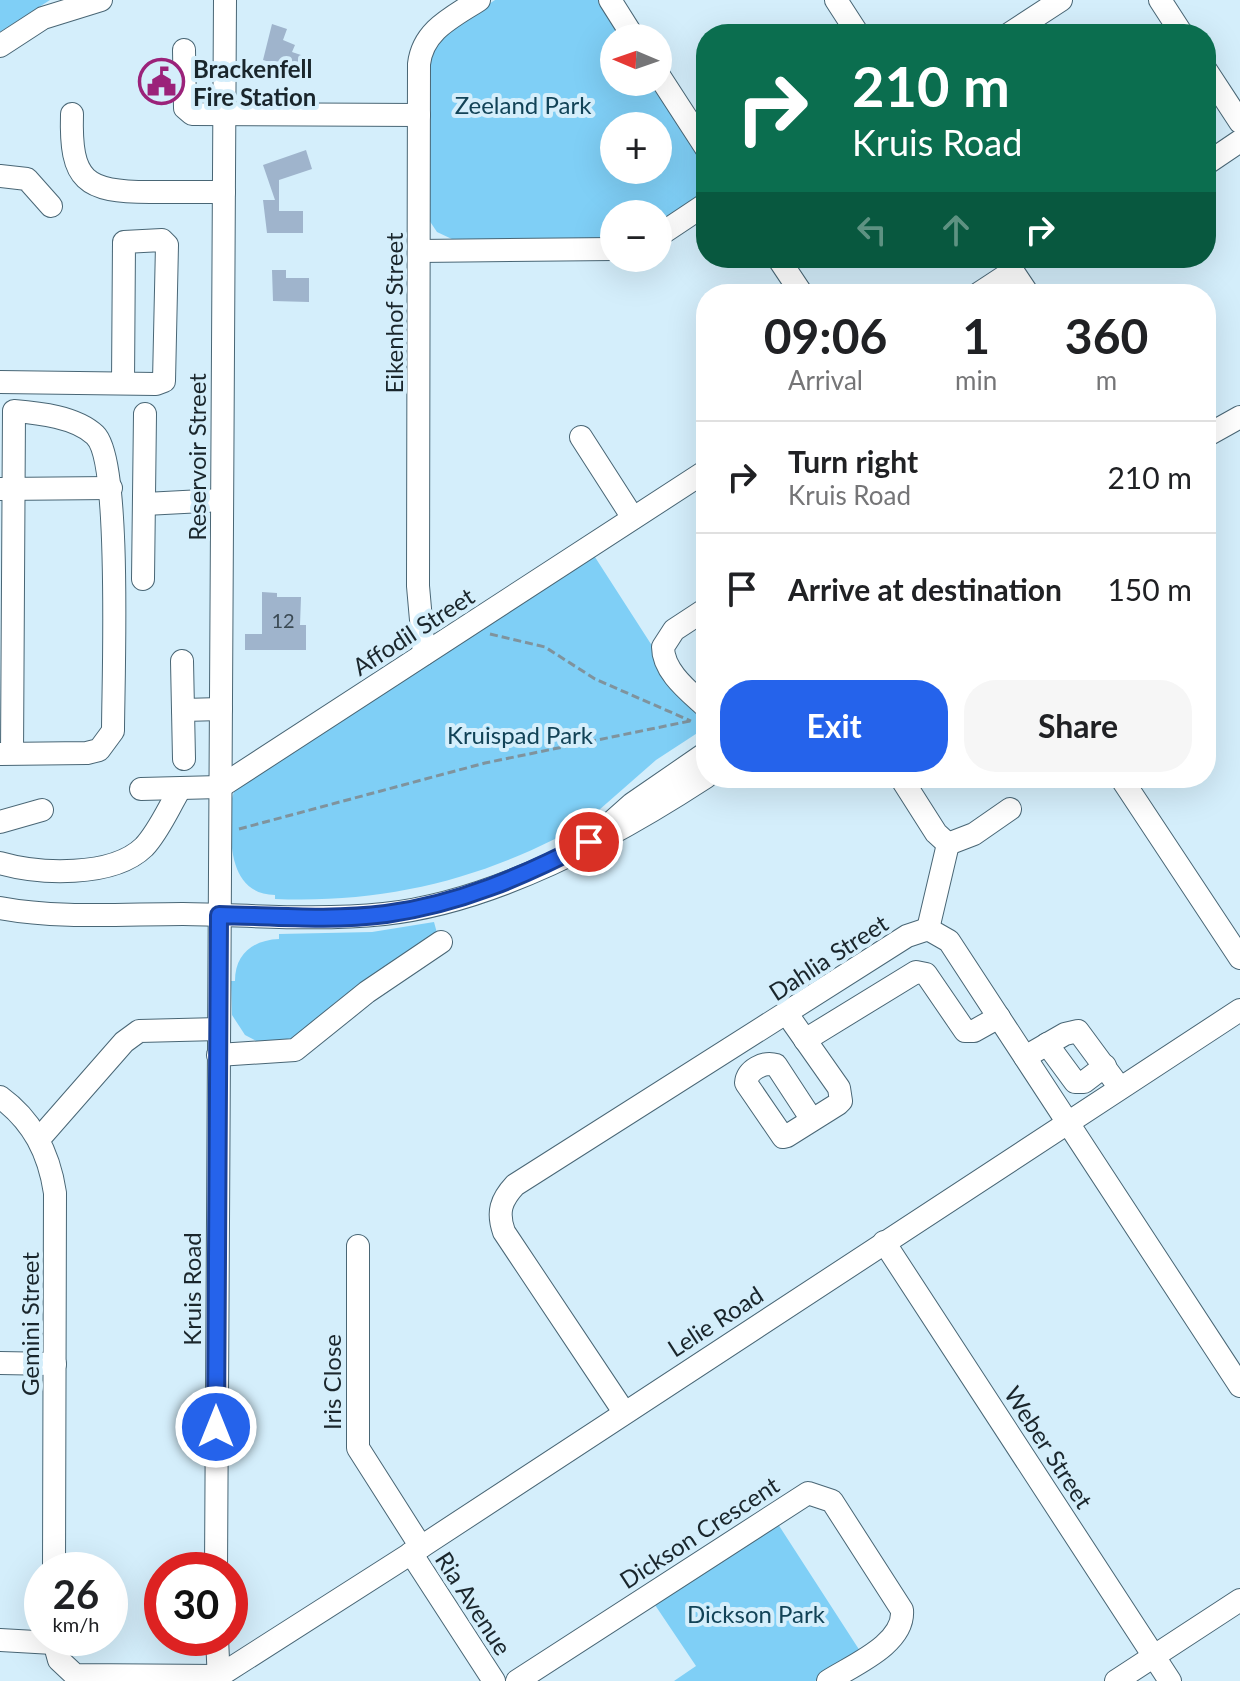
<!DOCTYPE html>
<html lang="en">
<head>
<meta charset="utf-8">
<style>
  :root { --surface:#fff; --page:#f6f6f6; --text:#202124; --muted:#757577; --line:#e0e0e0; --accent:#2563eb }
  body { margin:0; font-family:Lato,sans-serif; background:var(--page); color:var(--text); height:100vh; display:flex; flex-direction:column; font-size:30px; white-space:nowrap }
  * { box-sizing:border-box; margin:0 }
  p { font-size:26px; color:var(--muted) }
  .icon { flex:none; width:44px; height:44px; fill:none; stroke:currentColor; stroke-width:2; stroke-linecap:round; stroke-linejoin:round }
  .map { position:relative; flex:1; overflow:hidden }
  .side { position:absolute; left:696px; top:284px; width:520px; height:504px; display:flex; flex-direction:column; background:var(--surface); border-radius:32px; box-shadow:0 8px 32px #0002 }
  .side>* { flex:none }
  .banner { position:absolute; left:696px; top:24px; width:520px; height:244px; border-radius:32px; box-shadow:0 8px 32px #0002; background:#0b6e4f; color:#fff; overflow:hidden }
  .needle { width:52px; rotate:272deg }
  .fabs { position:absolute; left:600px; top:24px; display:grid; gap:16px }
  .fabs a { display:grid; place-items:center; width:72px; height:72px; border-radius:50%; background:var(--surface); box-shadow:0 8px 32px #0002; font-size:40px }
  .speed { position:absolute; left:24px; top:1552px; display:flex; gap:16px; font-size:40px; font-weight:700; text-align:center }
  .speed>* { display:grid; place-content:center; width:104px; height:104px; border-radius:50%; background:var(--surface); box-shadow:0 8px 32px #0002; line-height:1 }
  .speed small { font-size:20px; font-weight:400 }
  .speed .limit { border:12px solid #d22; background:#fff; color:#111 }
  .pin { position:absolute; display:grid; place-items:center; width:68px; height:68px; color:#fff; margin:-34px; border:4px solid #fff; border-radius:50%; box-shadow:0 2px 8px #0007 }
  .me { position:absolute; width:88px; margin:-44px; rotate:0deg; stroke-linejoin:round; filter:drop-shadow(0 0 6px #0008) }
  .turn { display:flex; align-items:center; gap:28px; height:168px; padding:0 24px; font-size:36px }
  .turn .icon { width:104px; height:104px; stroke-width:2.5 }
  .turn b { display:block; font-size:56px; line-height:68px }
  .lanes { display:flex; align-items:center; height:76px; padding:0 24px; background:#0003; justify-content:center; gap:40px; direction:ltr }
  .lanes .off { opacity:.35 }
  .eta { display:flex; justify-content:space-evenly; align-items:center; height:136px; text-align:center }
  .eta b { font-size:48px; font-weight:700; line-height:56px }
  .button { display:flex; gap:16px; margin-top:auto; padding:16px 24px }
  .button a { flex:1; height:92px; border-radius:32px; background:var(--accent); color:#fff; font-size:32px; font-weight:700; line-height:92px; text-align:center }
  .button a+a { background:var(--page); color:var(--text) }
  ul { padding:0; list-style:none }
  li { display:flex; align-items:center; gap:24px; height:112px; padding:0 24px; border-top:2px solid var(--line) }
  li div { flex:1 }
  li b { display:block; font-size:30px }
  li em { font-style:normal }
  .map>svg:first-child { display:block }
  .green { fill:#7fcff6; fill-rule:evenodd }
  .building { fill:#9fb4cc }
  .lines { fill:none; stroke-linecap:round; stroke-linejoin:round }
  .minor-casing { stroke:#496675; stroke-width:24 }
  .path { stroke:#7f939d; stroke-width:3; stroke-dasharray:8 4; stroke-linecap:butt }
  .minor { stroke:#fff; stroke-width:22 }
  .route-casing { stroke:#184099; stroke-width:20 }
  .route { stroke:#2563eb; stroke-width:14 }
  .labels { text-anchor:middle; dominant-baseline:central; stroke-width:8; stroke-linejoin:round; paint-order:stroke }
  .number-label { font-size:20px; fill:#3b4a54 }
  .poi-label { font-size:24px; font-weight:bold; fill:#1a262c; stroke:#d4eefb; text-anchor:start }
  .park-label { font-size:24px; fill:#124357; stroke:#d4eefb }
  .street-label { font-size:24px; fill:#1a262c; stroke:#d4eefb }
</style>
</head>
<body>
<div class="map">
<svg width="1240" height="1681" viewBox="0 0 1240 1681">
  <rect width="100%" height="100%" fill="#d4eefb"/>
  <g class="green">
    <path d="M0 0H50L0 32Z"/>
    <path d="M495 0H600L625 38H614V82H653L706 166V192L702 197 658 226V214H614V240H454L437 232 429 220 431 52 445 33ZM614 126H658V170H614Z"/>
    <path d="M593 554 705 728 656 760 599 810 600 814C499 875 394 904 275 899V895C233 894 230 851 231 818 231 807 230 797 237 787Z"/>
    <path d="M434 922 437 933 337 1001 294 1039 260 1043 245 1035 232 1015 231 981H235C235 954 253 940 279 939V934L372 932Z"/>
    <path d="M776 1521 860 1651 815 1681H674L696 1666 653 1602Z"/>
  </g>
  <g class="building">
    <path d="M272 24 287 29 283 40 295 45 292 52 310 58 303 79 271 68 273 63 263 60Z"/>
    <path d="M306 150 312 169 279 180V211H303V233H267L263 200H275L263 165Z"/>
    <path d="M272 270H286V278H309V302L273 301Z"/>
    <path d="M262 592 277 593V597H301L300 625H306V650H245V634H262Z"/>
  </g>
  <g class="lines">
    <defs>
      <g id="minor">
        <path d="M610 0 634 38"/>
        <path d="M836 0 858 34"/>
        <path d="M1160 0 1182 34"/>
        <path d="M1009 34 1061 0"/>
        <path d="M0 46 43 18 101 0"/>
        <path d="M184 50 185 108 192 114 419 115"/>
        <path d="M1206 70 1240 122"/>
        <path d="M658 74 706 148"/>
        <path d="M72 114C70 181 85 192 150 192 175 192 199 192 224 192"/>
        <path d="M1206 164 1240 141"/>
        <path d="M0 176 27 179 51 206"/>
        <path d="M658 236 706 204"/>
        <path d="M419 251 614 249"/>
        <path d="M778 258 802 294"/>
        <path d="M1004 258 1028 294"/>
        <path d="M978 294 1013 271"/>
        <path d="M0 382 156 384 164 381 167 245 162 240 124 242 123 383"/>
        <path d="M1206 436 1240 417"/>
        <path d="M581 437 633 518"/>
        <path d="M0 489 111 488"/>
        <path d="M145 504 222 500"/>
        <path d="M143 579 145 414"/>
        <path d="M706 609 674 630 663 647C663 672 690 692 706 707"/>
        <path d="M424 654 418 586 419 64C423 30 453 17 479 0"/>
        <path d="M182 661 183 710"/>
        <path d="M0 754 87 753 99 750 113 731C113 682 122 461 95 435 76 417 39 413 14 411L12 754"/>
        <path d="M184 759 183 710 221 709"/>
        <path d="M901 778 936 833 948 844"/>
        <path d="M1121 778 1240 958"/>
        <path d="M141 789 220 787 706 471"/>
        <path d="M0 822 42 810"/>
        <path d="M605 828 632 804 706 753"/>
        <path d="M948 844 974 834 1010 809"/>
        <path d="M0 863C38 874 112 878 144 847 159 831 169 807 180 789"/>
        <path d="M0 908C58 919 123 914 183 914 249 915 317 921 384 914 495 902 614 837 706 777"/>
        <path d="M928 929 948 844"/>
        <path d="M787 1014 839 1088 841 1101 838 1104 787 1136 783 1137 746 1083C747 1070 764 1061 776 1065L812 1120"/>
        <path d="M805 1040 916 972 926 974 965 1031H974L999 1017"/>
        <path d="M1047 1044 1075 1082H1084L1105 1066"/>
        <path d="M218 1055 295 1050 367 992 441 942"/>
        <path d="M1025 1057 1065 1034 1078 1031 1120 1088"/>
        <path d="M0 1097C33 1121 49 1153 55 1193L54 1570"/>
        <path d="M39 1139 124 1042 139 1031 219 1029"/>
        <path d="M884 1242 1170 1681"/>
        <path d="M358 1246V1448L421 1547"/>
        <path d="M0 1363 55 1364"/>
        <path d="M624 1412 504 1232C497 1212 501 1200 515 1185L907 936 928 929 949 941 1240 1386"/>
        <path d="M411 1553 494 1681"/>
        <path d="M216 1570 225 0"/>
        <path d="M53 1638 59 1660 75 1675 219 1676"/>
        <path d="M217 1638 219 1681"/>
        <path d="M0 1640 53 1643"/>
        <path d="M219 1676 421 1547 1240 1010"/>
        <path d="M517 1681 808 1493 832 1501 902 1610C905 1644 853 1665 828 1681"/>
        <path d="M1116 1681 1240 1600"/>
      </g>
    </defs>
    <use href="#minor" class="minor-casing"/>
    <g class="path">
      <path d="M490 634 545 647 595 679 691 721"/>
      <path d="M239 829 485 763 690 721"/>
    </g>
    <use href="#minor" class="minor"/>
  </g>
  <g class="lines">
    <defs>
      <path id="route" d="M216 1427 219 915C274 916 331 921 386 914 459 904 524 876 589 842"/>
    </defs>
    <use href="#route" class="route-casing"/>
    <use href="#route" class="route"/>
  </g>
  <defs>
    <symbol id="civic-ring" viewBox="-11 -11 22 22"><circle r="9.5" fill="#d4eefb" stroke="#9b227a" stroke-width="1.5"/><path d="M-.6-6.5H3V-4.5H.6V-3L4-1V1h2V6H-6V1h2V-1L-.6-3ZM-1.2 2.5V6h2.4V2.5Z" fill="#9b227a"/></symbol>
  </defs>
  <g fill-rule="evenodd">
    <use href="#civic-ring" x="136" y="56" width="51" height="51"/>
  </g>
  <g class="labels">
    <g class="number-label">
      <text x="283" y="620">12</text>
    </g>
    <g class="poi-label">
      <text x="193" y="68">Brackenfell<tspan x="193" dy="28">Fire Station</tspan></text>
    </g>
    <g class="park-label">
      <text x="523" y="104">Zeeland Park</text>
      <text x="520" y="734">Kruispad Park</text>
      <text x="756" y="1613">Dickson Park</text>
    </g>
    <g class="street-label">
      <text transform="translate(393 313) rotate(-90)">Eikenhof Street</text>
      <text transform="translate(196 457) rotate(-90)">Reservoir Street</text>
      <text transform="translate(413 631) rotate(-33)">Affodil Street</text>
      <text transform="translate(828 957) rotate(-33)">Dahlia Street</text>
      <text transform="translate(191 1289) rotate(-90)">Kruis Road</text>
      <text transform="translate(715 1321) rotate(-33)">Lelie Road</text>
      <text transform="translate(29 1324) rotate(-90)">Gemini Street</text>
      <text transform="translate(331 1382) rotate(-90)">Iris Close</text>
      <text transform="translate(1049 1447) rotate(57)">Weber Street</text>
      <text transform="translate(699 1532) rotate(-33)">Dickson Crescent</text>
      <text transform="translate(474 1603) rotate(57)">Ria Avenue</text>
    </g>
  </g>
</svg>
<div class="fabs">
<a><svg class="needle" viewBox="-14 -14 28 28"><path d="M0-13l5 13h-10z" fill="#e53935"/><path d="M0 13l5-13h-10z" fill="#757577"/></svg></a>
<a>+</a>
<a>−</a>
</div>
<div class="speed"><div>26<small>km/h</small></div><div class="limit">30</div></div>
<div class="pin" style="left:589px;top:842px;background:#d93025"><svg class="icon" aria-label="arrive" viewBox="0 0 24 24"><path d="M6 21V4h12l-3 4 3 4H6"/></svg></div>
<svg class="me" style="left:216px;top:1427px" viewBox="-20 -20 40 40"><circle r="17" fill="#2563eb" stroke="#fff" stroke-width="3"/><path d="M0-11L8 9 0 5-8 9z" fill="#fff"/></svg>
<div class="banner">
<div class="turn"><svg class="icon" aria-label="right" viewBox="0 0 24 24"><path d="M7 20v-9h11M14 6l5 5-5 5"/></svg><div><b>210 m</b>Kruis Road</div></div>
<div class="lanes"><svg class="icon off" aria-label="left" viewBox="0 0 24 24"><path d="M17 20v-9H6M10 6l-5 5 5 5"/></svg><svg class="icon off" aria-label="ahead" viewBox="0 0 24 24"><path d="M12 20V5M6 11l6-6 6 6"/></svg><svg class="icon" aria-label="right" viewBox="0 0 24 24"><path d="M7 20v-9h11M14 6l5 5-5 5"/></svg></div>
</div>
<section class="side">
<div class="eta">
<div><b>09:06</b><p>Arrival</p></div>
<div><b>1</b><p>min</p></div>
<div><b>360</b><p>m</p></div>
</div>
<ul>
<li><svg class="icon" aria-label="right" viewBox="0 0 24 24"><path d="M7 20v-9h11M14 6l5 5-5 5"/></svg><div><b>Turn right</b><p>Kruis Road</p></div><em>210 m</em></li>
<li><svg class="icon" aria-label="arrive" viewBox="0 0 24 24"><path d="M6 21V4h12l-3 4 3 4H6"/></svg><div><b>Arrive at destination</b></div><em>150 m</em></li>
</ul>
<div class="button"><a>Exit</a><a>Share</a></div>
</section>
</div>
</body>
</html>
